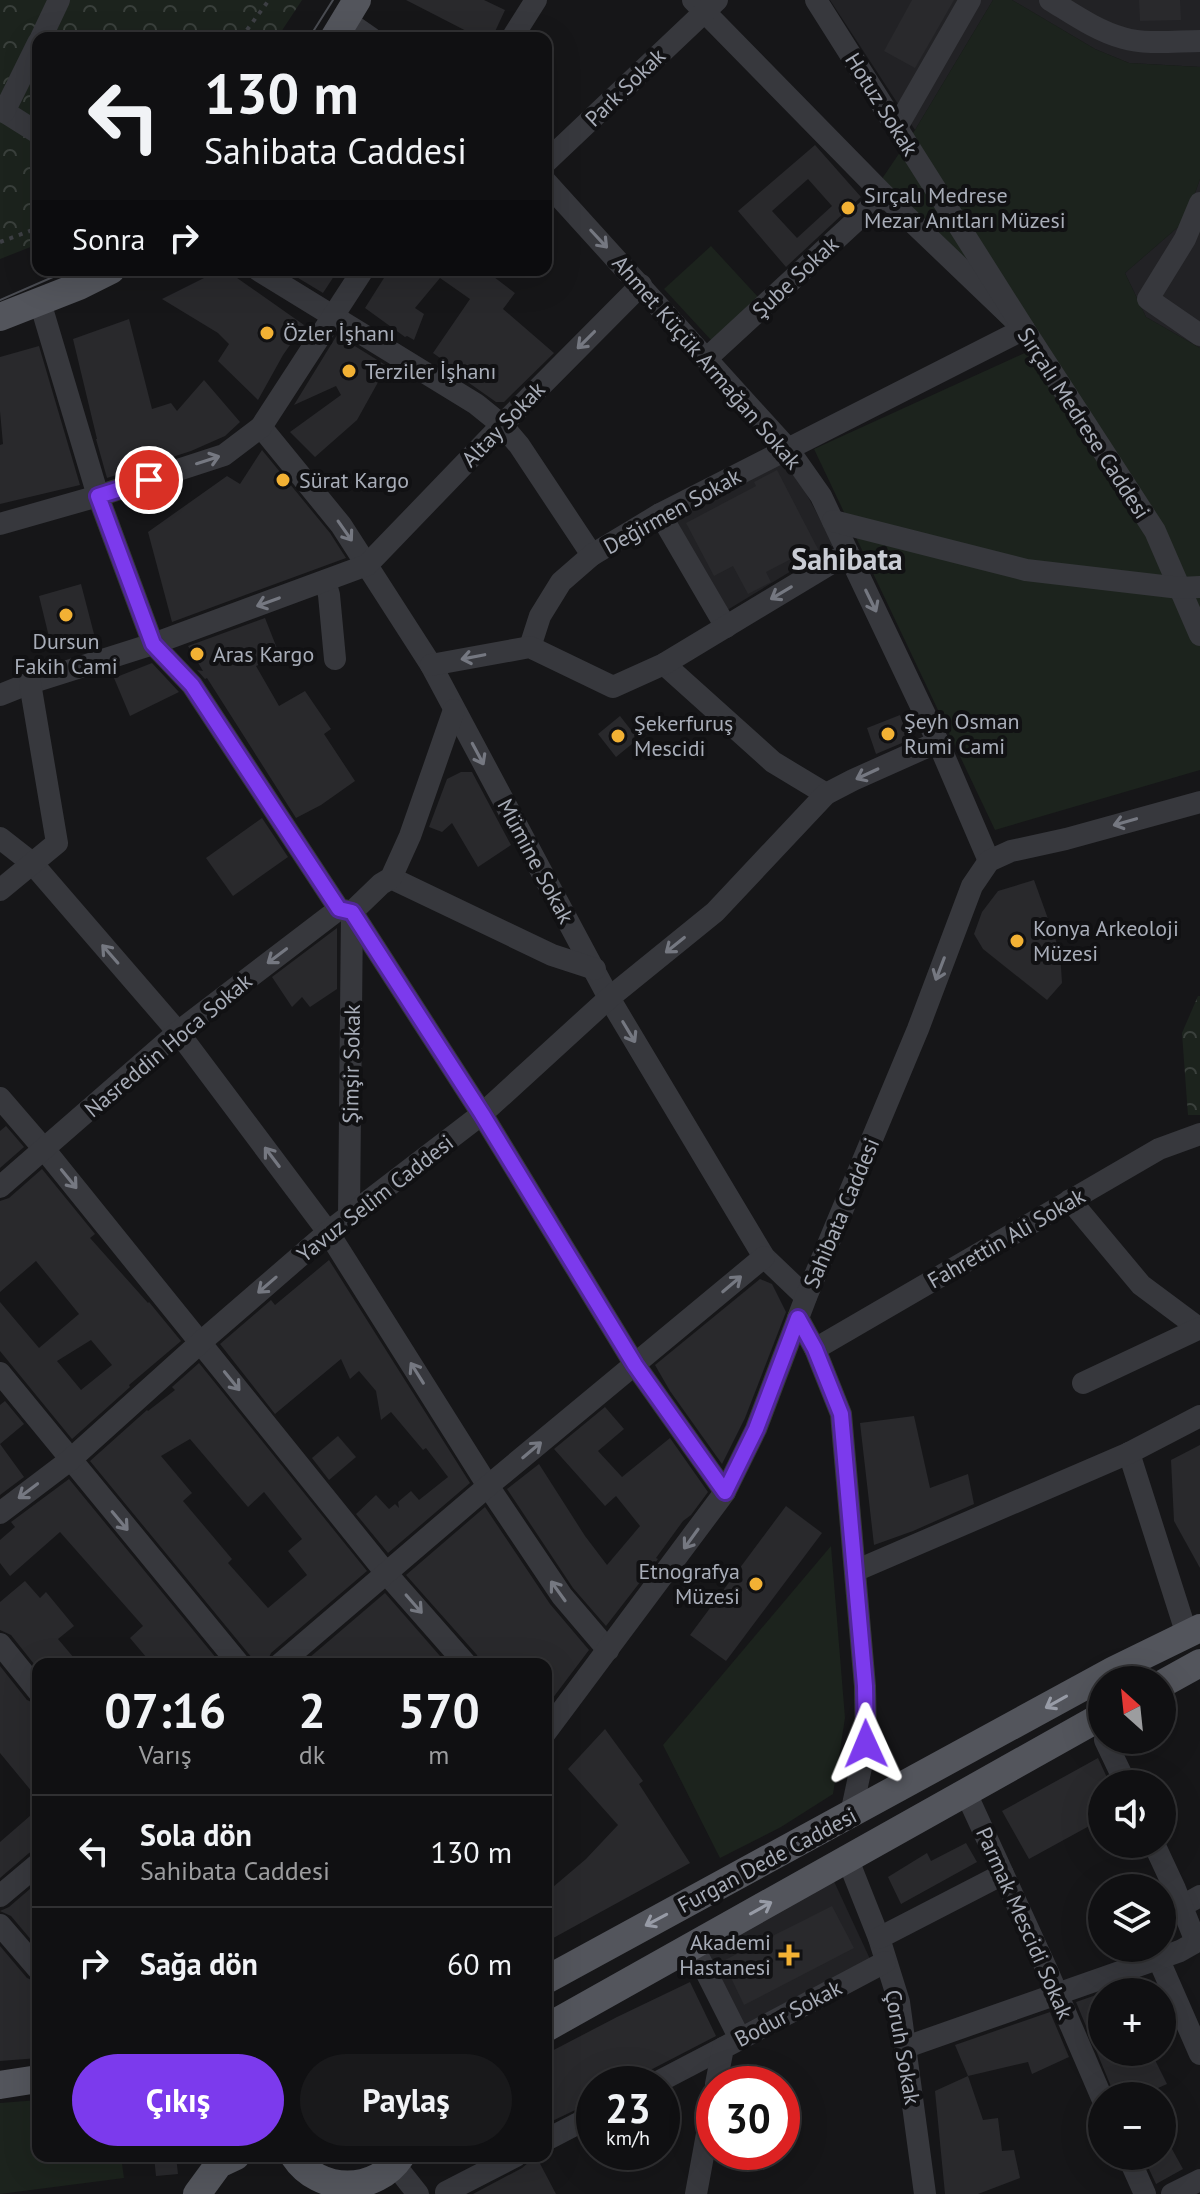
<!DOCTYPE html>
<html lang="tr">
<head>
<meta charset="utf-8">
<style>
  :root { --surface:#101012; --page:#19191b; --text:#f1f3f6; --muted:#9c9d9f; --line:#303032; --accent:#7c3aed }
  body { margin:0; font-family:"PT Sans",sans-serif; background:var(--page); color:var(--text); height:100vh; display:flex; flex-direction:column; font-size:30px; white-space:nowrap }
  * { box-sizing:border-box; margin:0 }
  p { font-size:26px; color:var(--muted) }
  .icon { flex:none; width:44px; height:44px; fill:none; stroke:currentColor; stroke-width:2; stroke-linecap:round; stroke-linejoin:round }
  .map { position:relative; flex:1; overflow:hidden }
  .side { position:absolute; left:32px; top:1658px; width:520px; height:504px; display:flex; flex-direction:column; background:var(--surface); border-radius:16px; box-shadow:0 8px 32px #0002,0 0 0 2px var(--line) }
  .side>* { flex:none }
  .hud { position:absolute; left:32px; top:32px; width:520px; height:244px; border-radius:16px; box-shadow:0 8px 32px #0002,0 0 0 2px var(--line); background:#101012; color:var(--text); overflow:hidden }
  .needle { width:52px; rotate:333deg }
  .fabs { position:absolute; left:1088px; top:1666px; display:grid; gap:16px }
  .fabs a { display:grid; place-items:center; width:88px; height:88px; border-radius:50%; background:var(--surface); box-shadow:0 8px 32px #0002,0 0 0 2px var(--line); font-size:40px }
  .speed { position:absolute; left:576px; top:2066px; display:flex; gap:16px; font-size:40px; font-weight:700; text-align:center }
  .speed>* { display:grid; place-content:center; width:104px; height:104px; border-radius:50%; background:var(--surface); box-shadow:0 8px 32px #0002,0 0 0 2px var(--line); line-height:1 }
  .speed small { font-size:20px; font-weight:400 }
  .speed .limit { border:12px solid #d22; background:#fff; color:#111 }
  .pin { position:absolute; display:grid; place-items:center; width:68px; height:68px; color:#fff; margin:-34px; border:4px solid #fff; border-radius:50%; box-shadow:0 2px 8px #0007 }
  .me { position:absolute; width:88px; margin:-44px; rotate:359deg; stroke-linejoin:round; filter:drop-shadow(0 0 6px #0008) }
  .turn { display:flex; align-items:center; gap:28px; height:168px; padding:0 40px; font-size:36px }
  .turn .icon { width:104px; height:104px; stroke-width:2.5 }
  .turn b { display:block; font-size:56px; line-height:68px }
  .then { display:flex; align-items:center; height:76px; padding:0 40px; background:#0003; gap:16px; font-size:30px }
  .eta { display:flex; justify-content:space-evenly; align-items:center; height:136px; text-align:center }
  .eta b { font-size:48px; font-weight:700; line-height:56px }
  .button { display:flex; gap:16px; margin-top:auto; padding:16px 40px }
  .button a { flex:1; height:92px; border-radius:48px; background:var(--accent); color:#fff; font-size:32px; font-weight:700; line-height:92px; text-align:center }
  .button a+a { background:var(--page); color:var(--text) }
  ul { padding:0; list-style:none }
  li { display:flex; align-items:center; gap:24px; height:112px; padding:0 40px; border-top:2px solid var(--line) }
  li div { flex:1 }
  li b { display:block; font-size:30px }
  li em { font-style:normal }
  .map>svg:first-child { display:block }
  .built { fill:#222225 }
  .green { fill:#1c231d }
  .forest { fill:url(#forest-crowns) }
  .building { fill:#29292c; fill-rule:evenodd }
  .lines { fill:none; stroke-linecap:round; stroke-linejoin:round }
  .path { stroke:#3d3f44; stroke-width:4; stroke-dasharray:4 6; stroke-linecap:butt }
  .minor { stroke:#37383d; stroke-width:22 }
  .major { stroke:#53555c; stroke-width:28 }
  .tram { stroke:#4a4c52; stroke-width:2 }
  .oneway { stroke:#757881 }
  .oneway2 { stroke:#979ba6 }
  .route-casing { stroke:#51269a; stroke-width:20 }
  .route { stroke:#7c3aed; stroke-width:14 }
  .poi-dot { fill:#f2b134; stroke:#111113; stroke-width:3 }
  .labels { text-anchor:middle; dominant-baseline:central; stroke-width:8; stroke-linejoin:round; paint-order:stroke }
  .street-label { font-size:22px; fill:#a8adb8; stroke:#111113 }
  .poi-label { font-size:22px; fill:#a8adb8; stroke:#111113; text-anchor:start }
  .district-label { font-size:30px; font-weight:bold; fill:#c9ccd4; stroke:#111113 }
</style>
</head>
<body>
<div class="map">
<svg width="1200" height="2194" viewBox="0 0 1200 2194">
  <defs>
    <pattern id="forest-crowns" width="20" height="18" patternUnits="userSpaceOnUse" patternTransform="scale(2)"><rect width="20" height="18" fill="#1c231d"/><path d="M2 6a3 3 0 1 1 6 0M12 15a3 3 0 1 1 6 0" fill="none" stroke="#3a403c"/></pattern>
  </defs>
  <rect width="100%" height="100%" fill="#161618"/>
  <g class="built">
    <path d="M830 0H993L915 130Z"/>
    <path d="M1012 0H1200V67L1129 63 1095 49Z"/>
    <path d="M1200 179V348L1146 317 1125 273 1185 221Z"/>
    <path d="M786 456 834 545 724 612 669 518Z"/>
    <path d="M832 1877 870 1959 741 2026 708 1951Z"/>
  </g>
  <g class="green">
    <path d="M993 0H1012L1095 49 1129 63 1200 67V179L1185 221 1125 273 1146 317 1200 348V770L995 830 814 449 1029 351 873 192 915 130Z"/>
    <path d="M711 246 770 310 723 353 664 289Z"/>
    <path d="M831 1546 845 1718 833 1794 781 1827 720 1858 663 1745Z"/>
    <path d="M38 2100V2156H121L124 2178 0 2194V2103Z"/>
  </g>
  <g class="forest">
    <path d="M0 0H302L277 38H38V244L0 259Z"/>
    <path d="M1198 996H1200V1115H1188L1182 1033Z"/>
  </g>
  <g class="building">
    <path d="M406 0H484L505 10 492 38H480Z"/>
    <path d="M912 0H954L915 68 884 51Z"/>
    <path d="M1139 0H1180L1181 20 1140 21Z"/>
    <path d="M815 145 861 197 786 267 738 211ZM808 179 832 206 797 238 772 211Z"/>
    <path d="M285 270H338L323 293Z"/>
    <path d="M389 270H485L515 293 503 309 554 353 504 402H496L462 378 464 375 433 353 470 299 440 278 415 308 424 314 414 340 407 336 405 337 365 308Z"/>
    <path d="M216 272 230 273 304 325 283 355 258 400 218 361 229 344 218 333 162 299Z"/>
    <path d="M129 319 152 409 171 403 177 411 204 380 240 422 225 436 191 451 107 478 96 439H97L73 339Z"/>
    <path d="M337 335 387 366 357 420 315 457 290 432 341 395 336 386 294 405Z"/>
    <path d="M39 346 80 485 0 504V445L3 444 0 411V357Z"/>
    <path d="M262 450 330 533 346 558 172 622 148 532 227 476 240 484Z"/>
    <path d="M777 470 819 551 798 562 795 557 766 572 771 582 748 594 733 566 714 576 686 523 756 486 754 482Z"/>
    <path d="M81 584 94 634 51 645 39 596Z"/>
    <path d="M265 618 280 656 256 666 279 706 305 691 331 729 324 734 355 781 321 805 296 818 207 678 205 679 197 670 203 671 188 646Z"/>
    <path d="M152 663 179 692 130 716 114 678Z"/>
    <path d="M900 715 909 740 876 754 867 728Z"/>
    <path d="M620 716 638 739 616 757 598 734Z"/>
    <path d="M461 772H472L511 845 478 867 452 823 442 832 429 827 447 779Z"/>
    <path d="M262 818 288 857 233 896 206 858Z"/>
    <path d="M1034 880 1060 952 1062 983 1047 1000 983 949 974 934 982 912 998 891Z"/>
    <path d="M337 928V989L310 1007 302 997 292 1007 272 977Z"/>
    <path d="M6 1126 24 1147 0 1168V1131Z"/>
    <path d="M42 1169 95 1234 90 1238 148 1303 149 1302 181 1341 129 1385 130 1387 72 1439 0 1351V1302L39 1348 79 1314 36 1261 0 1292V1201L9 1198ZM91 1340 112 1365 81 1390 57 1361Z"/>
    <path d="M329 1260 470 1483 388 1553 356 1514 376 1495 389 1509 395 1504 399 1508 398 1502 411 1491 419 1500 448 1477 426 1448 423 1450 391 1412 381 1420 376 1391 359 1371 350 1379 341 1359 275 1414 220 1344 271 1300 275 1305Z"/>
    <path d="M760 1279 772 1284 786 1312 745 1418 722 1464 670 1391 655 1365Z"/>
    <path d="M199 1363 367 1571 271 1653 266 1664H257L90 1461 147 1410 148 1411 175 1390 172 1387ZM190 1439 248 1507 264 1492 302 1539 288 1551 307 1575 268 1608 228 1563 232 1559 183 1501 192 1493 161 1456Z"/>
    <path d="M5 1401 24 1424 0 1444 24 1477 0 1495V1405Z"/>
    <path d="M605 1407 624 1429 598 1451 622 1477 670 1438 708 1492 691 1515 683 1521 656 1558 658 1559 606 1626 573 1588 507 1489 539 1464 585 1536 607 1565 640 1526 616 1496 605 1506 554 1449Z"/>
    <path d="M914 1416 930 1488 968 1474 974 1504 913 1531 874 1545 860 1423Z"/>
    <path d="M338 1436 356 1457 329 1480 312 1458Z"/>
    <path d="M1200 1445V1568L1174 1521 1171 1460Z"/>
    <path d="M69 1479 221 1664H200L190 1657 182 1664H152L130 1638 143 1626 60 1532 10 1576 0 1563V1540L15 1527 11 1522Z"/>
    <path d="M786 1506 822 1533 726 1661 690 1635Z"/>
    <path d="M485 1507 550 1604 589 1650 546 1707V1664H480L477 1655 406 1575Z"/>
    <path d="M25 1581 40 1598 46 1592 74 1626 58 1639 79 1664H38V1669L11 1635 0 1630V1602Z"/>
    <path d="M385 1593 447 1664H302Z"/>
    <path d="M0 1666 27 1700 38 1705V1799L0 1753Z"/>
    <path d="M605 1729 643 1781 639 1784 690 1863 546 1942V1893L586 1859 618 1825 568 1769Z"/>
    <path d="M1098 1758 1110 1784H1102V1819L1029 1859 1002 1811Z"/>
    <path d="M38 1809V1850L29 1853 0 1878V1842Z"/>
    <path d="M966 1843 977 1862 901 1904 888 1877 927 1853 931 1861Z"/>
    <path d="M38 1882V1948L11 1916 0 1911 9 1907Z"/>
    <path d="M832 1906 854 1948 744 2005 723 1961Z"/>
    <path d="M0 1946 27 1978 38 1983V2058L0 2061Z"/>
    <path d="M690 1982 716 2036 635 2078 638 2084H594V2101L546 2124V2054L617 2017Z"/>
    <path d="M1102 1993V2052H1151L1167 2084 1140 2096H1115L1076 2002Z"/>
    <path d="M1050 2012 1069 2057 1032 2074 1028 2062 968 2076 955 2045Z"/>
    <path d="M968 2076 983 2120 998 2118 1002 2151 1014 2150 1020 2178 978 2194H945L935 2091Z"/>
    <path d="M1162 2131 1183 2169 1156 2184 1143 2156H1162Z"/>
    <path d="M154 2156H176L178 2174 156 2176Z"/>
    <path d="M530 2156H536L556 2194H473L522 2168 528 2163Z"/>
  </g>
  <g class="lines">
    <g class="path">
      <path d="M241 38 269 0"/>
      <path d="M0 242 38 228"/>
    </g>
    <g class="minor">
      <path d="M693 0 884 195 1024 329 1155 531 1200 635"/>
      <path d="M1050 0C1073 14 1097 31 1123 38 1147 45 1176 41 1200 41"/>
      <path d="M345 20 371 38"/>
      <path d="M41 38 59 0"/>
      <path d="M512 38 536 0"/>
      <path d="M0 109 38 133"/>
      <path d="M4 112 38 43"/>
      <path d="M897 127 970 0"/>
      <path d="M546 162 717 0"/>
      <path d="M546 182 788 449 821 496 938 742 989 861"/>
      <path d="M1200 203 1185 239 1148 299 1200 335"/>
      <path d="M258 270 476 404 502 425 519 445 592 555"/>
      <path d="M40 302 98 496 153 644 192 685 339 909 352 912 482 1114 635 1365 725 1492"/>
      <path d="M706 359 884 195"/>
      <path d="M261 427 341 525 431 665 609 998 764 1257 806 1297"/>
      <path d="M660 514 726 627"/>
      <path d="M833 521 1026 570 1180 588 1200 587"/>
      <path d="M0 524 98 496 224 455 261 427 363 270"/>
      <path d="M325 581 329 595 335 659"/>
      <path d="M530 647 540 616 561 582 592 555 660 514 1024 329 816 0"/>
      <path d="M664 664 773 762 826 794"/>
      <path d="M431 665 530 647 613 687 664 664 848 553"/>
      <path d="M0 695 30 683 153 644 367 565 502 425 641 285"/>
      <path d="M0 838 32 863 178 1032 328 1232 488 1486 562 1596 608 1650"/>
      <path d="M391 878 552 955 595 969"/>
      <path d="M0 890 57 843 30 683"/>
      <path d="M0 1098 44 1149 386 1573 466 1664"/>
      <path d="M0 1187 178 1032 339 909"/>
      <path d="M1070 1200 1141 1285 1200 1329"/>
      <path d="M349 1215 352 912 381 884 391 878 410 836 454 710"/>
      <path d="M798 1318 815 1349 841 1414 865 1686 866 1744 851 1814"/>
      <path d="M815 1349 1159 1149 1200 1134"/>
      <path d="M0 1373 239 1664"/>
      <path d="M1083 1383 1200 1328"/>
      <path d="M1129 1453 1187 1635"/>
      <path d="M0 1513 70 1460 201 1342 328 1232 482 1114 609 998 715 912 826 794 853 780 938 742"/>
      <path d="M855 1571 1129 1453 1200 1416"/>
      <path d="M0 1644 38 1691"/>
      <path d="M280 1664 488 1486 764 1257"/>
      <path d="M546 1732 725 1492 756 1429 806 1297 918 1029 972 886 989 861 1011 851 1066 839 1200 802"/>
      <path d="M1105 1740 1126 1784"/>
      <path d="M966 1793 1047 1970 1102 2098"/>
      <path d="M848 1860 879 1938 899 2002 925 2194"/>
      <path d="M0 1896 38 1864"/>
      <path d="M1182 1906 1200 1896"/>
      <path d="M0 1925 38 1969"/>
      <path d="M879 1938 1003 1874"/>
      <path d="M693 1946 740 2039"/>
      <path d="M1158 1958 1200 2054"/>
      <path d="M906 2047 1180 1951 1196 1942 1175 1889 1154 1844"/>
      <path d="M654 2084 723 2048"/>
      <path d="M716 2084 723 2048 885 1962"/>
      <path d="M546 2140 594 2115"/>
      <path d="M1128 2156 1145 2194"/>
      <path d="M395 2165 418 2194"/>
      <path d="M446 2192 516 2156"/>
      <path d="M696 2194 714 2096"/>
      <path d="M1172 2194 1200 2180"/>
    </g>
    <g class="major">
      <path d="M334 38 357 0"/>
      <path d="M0 317 79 286 111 270"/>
      <path d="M1162 1684 1200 1663"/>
      <path d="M546 1980 1114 1670 1200 1628"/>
      <path d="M546 2028 1102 1716"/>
      <path d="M0 2085 38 2079"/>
      <path d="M294 2156C319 2194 376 2194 401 2156"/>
      <path d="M197 2194 219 2164 236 2156"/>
    </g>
    <g class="tram">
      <path d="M309 38 333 0"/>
      <path d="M0 300 69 270"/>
    </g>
  </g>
  <defs><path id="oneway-shaft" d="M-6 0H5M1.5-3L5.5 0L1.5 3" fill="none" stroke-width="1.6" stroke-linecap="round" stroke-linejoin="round" transform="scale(2)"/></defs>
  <g class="oneway">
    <use href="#oneway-shaft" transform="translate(599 239) rotate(47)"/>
    <use href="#oneway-shaft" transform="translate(586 340) rotate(135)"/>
    <use href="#oneway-shaft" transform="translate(208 460) rotate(-18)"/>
    <use href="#oneway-shaft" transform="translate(345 531) rotate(55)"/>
    <use href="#oneway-shaft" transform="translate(781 593) rotate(149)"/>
    <use href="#oneway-shaft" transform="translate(871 601) rotate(64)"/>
    <use href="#oneway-shaft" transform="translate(268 602) rotate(160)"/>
    <use href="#oneway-shaft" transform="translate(473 657) rotate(169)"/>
    <use href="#oneway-shaft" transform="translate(478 754) rotate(62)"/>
    <use href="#oneway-shaft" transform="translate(867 774) rotate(155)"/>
    <use href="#oneway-shaft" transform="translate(1125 822) rotate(164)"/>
    <use href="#oneway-shaft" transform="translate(675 945) rotate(141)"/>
    <use href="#oneway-shaft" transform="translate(110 954) rotate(-131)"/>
    <use href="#oneway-shaft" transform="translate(277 956) rotate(143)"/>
    <use href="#oneway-shaft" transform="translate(940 969) rotate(111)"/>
    <use href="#oneway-shaft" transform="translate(629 1032) rotate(59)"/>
    <use href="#oneway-shaft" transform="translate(272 1157) rotate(-127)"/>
    <use href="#oneway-shaft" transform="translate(69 1179) rotate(51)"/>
    <use href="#oneway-shaft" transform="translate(732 1284) rotate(-40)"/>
    <use href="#oneway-shaft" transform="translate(267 1285) rotate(139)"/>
    <use href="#oneway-shaft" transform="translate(417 1373) rotate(-122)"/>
    <use href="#oneway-shaft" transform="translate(232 1381) rotate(51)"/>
    <use href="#oneway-shaft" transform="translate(532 1450) rotate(-40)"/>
    <use href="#oneway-shaft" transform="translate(28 1491) rotate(143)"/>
    <use href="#oneway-shaft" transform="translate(120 1521) rotate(50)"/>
    <use href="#oneway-shaft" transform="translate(691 1539) rotate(126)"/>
    <use href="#oneway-shaft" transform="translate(558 1591) rotate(-126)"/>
    <use href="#oneway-shaft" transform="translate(414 1604) rotate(49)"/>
  </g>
  <g class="oneway2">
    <use href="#oneway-shaft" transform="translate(1056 1702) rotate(151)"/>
    <use href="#oneway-shaft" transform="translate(761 1908) rotate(-29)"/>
    <use href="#oneway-shaft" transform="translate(656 1920) rotate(152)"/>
  </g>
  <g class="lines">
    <defs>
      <path id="route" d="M149 480 98 496 153 644 192 685 339 909 352 912 482 1114 635 1365 725 1492 756 1429 798 1318 815 1349 841 1414 865 1686 866 1744"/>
    </defs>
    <use href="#route" class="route-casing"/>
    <use href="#route" class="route"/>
  </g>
  <g class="poi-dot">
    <circle cx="848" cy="208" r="8"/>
    <circle cx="267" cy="333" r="8"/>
    <circle cx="349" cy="371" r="8"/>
    <circle cx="283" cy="480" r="8"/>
    <circle cx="66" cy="615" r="8"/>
    <circle cx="197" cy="654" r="8"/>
    <circle cx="888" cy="734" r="8"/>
    <circle cx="618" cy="736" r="8"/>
    <circle cx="1017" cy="941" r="8"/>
    <circle cx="756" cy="1584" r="8"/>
    <path d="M785 1943h8v8h8v8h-8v8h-8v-8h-8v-8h8z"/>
  </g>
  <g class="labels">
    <g class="street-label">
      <text transform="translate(625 87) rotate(-44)">Park Sokak</text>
      <text transform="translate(882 104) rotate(58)">Hotuz Sokak</text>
      <text transform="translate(795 277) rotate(-43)">Şube Sokak</text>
      <text transform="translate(707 362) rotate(49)">Ahmet Küçük Armağan Sokak</text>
      <text transform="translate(1084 423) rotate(57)">Sırçalı Medrese Caddesi</text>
      <text transform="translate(503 424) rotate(-46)">Altay Sokak</text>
      <text transform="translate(672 511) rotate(-29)">Değirmen Sokak</text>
      <text transform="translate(536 861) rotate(62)">Mümine Sokak</text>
      <text transform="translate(168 1045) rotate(-40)">Nasreddin Hoca Sokak</text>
      <text transform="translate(351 1064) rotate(-89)">Şimşir Sokak</text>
      <text transform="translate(375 1198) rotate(-38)">Yavuz Selim Caddesi</text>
      <text transform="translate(841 1213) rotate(-67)">Sahibata Caddesi</text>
      <text transform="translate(1006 1238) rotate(-30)">Fahrettin Ali Sokak</text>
      <text transform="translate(767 1860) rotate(-28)">Furgan Dede Caddesi</text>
      <text transform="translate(1025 1923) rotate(66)">Parmak Mescidi Sokak</text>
      <text transform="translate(788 2013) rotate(-28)">Bodur Sokak</text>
      <text transform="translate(903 2047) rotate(80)">Çoruh Sokak</text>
    </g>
    <g class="poi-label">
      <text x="864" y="195">Sırçalı Medrese<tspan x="864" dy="25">Mezar Anıtları Müzesi</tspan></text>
      <text x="283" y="333">Özler İşhanı</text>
      <text x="365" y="371">Terziler İşhanı</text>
      <text x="299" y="480">Sürat Kargo</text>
      <text x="66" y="641" text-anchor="middle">Dursun<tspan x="66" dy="25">Fakih Cami</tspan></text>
      <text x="213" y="654">Aras Kargo</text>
      <text x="904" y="721">Şeyh Osman<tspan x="904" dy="25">Rumi Cami</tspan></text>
      <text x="634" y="723">Şekerfuruş<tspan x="634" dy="25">Mescidi</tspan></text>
      <text x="1033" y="928">Konya Arkeoloji<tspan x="1033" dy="25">Müzesi</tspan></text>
      <text x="740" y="1571" text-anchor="end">Etnografya<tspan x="740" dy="25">Müzesi</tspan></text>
      <text x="771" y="1942" text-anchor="end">Akademi<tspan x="771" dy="25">Hastanesi</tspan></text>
    </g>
    <g class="district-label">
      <text x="847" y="558">Sahibata</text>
    </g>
  </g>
</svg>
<div class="fabs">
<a><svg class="needle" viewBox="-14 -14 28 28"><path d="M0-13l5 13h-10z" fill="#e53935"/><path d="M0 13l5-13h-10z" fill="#9c9d9f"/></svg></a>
<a><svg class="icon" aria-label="sound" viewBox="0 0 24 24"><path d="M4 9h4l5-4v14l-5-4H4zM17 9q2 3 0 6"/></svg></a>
<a><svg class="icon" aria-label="layers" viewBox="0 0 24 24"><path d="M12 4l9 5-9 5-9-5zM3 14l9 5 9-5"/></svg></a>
<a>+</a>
<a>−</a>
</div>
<div class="speed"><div>23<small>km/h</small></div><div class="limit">30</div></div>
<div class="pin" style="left:149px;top:480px;background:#d93025"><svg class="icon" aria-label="arrive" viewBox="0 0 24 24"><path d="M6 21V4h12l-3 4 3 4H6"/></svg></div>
<svg class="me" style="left:866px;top:1744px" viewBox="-20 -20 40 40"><path d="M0-17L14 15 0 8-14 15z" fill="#7c3aed" stroke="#fff" stroke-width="4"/></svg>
<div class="hud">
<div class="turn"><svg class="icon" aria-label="left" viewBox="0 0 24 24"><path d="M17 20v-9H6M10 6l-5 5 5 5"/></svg><div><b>130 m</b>Sahibata Caddesi</div></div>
<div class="then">Sonra<svg class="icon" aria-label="right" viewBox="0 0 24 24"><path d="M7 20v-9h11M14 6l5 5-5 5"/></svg></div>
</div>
<section class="side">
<div class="eta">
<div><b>07:16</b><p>Varış</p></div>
<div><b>2</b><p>dk</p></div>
<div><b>570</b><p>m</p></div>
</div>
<ul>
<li><svg class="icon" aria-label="left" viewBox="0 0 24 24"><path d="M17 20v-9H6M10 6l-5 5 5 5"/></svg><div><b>Sola dön</b><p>Sahibata Caddesi</p></div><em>130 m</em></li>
<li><svg class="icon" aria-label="right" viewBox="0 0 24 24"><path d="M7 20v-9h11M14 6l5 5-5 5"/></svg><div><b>Sağa dön</b></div><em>60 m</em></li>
</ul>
<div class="button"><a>Çıkış</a><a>Paylaş</a></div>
</section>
</div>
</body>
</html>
